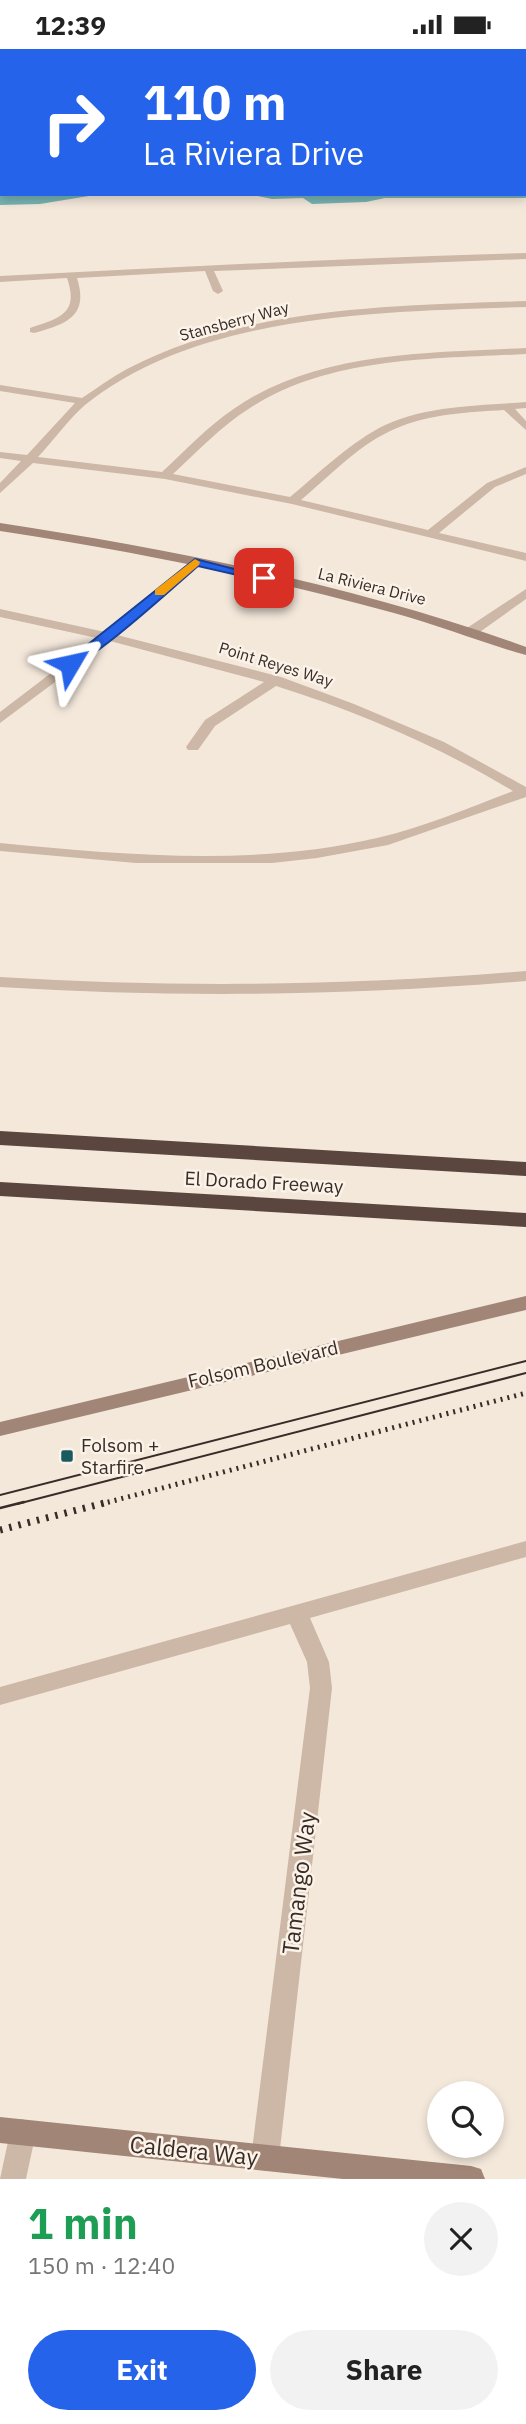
<!DOCTYPE html>
<html lang="en">
<head>
<meta charset="utf-8">
<style>
  :root { --surface:#fff; --page:#f2f2f2; --text:#222; --muted:#767676; --accent:#2563eb }
  body { margin:0; font-family:"IBM Plex Sans",sans-serif; background:var(--page); color:var(--text); height:100vh; display:flex; flex-direction:column; font-size:26px; white-space:nowrap }
  * { box-sizing:border-box; margin:0 }
  p { font-size:23px; color:var(--muted) }
  .icon { flex:none; width:38px; height:38px; fill:none; stroke:currentColor; stroke-width:2; stroke-linecap:round; stroke-linejoin:round }
  .map { position:relative; height:2130px; overflow:hidden }
  .panel { display:flex; flex-direction:column; background:var(--surface); flex:1 }
  .panel>* { flex:none }
  .hud { position:absolute; left:0px; top:0px; width:527px; height:147px; box-shadow:0 4px 10px #0003; background:#2563eb; color:#fff; overflow:hidden }
  .tools { position:absolute; left:427px; top:2032px; display:grid; gap:14px }
  .tools a { display:grid; place-items:center; width:77px; height:77px; border-radius:50%; background:var(--surface); box-shadow:0 4px 10px #0003; font-size:35px }
  .pin { position:absolute; display:grid; place-items:center; width:60px; height:60px; color:#fff; margin:-30px; border-radius:14px; box-shadow:0 4px 10px #0006 }
  .me { position:absolute; width:77px; margin:-38px; rotate:54deg; stroke-linejoin:round; filter:drop-shadow(0 0 5px #0008) }
  .turn { display:flex; align-items:center; gap:24px; height:147px; padding:0 28px; font-size:32px }
  .turn .icon { width:91px; height:91px; stroke-width:2.5 }
  .turn b { display:block; font-size:49px; line-height:60px }
  .round { display:grid; place-items:center; flex:none; width:74px; height:74px; border-radius:37px; background:var(--page) }
  .summary { display:flex; align-items:center; justify-content:space-between; height:119px; padding:0 28px }
  h1 { font-size:42px; font-weight:800; line-height:52px; color:#1e9e55 }
  .cta { display:flex; gap:14px; margin-top:auto; padding:14px 28px }
  .cta a { flex:1; height:80px; border-radius:42px; background:var(--accent); color:#fff; font-size:28px; font-weight:800; line-height:80px; text-align:center }
  .cta a+a { background:var(--page); color:var(--text) }
  .status { display:flex; justify-content:space-between; align-items:center; height:49px; padding:0 35px; background:var(--surface); direction:ltr }
  .status svg { height:19px; fill:currentColor }
  .map>svg:first-child { display:block }
  .water { fill:#78b3b3 }
  .lines { fill:none; stroke-linecap:round; stroke-linejoin:round }
  .street { fill:#cdb7a6; fill-rule:evenodd }
  .secondary { fill:#a18577; fill-rule:evenodd }
  .highway { fill:#5a463e; fill-rule:evenodd }
  .tram-far1 { stroke:#392c28; stroke-width:2 }
  .tram { stroke:#392c28; stroke-width:2.5 }
  .rail-far1 { stroke:#392c28; stroke-width:5; stroke-dasharray:2 5; stroke-linecap:butt }
  .rail { stroke:#392c28; stroke-width:7; stroke-dasharray:2.5 7; stroke-linecap:butt }
  .route { fill:#2563eb; stroke:#184099; stroke-width:2 }
  .slow { fill:#f59e0b }
  .poi-dot { fill:#195b5e; stroke:#fbf2e8; stroke-width:2.5 }
  .labels { text-anchor:middle; dominant-baseline:central; stroke-width:5; stroke-linejoin:round; paint-order:stroke }
  .far-street-label { font-size:16px; fill:#392c28; stroke:#fbf2e8 }
  .street-label { font-size:19px; fill:#392c28; stroke:#fbf2e8 }
  .poi-label { font-size:19px; fill:#392c28; stroke:#fbf2e8; text-anchor:start }
  .near-street-label { font-size:23px; fill:#392c28; stroke:#fbf2e8 }
</style>
</head>
<body>
<div class="status"><b>12:39</b><svg viewBox="0 0 49 12"><path d="M0 12V9h3v3zM5 12V6h3v6zM10 12V3h3v9zM15 12V0h3v12zM26 1h20v11H26zM47 4h2v5h-2z"/></svg></div>
<div class="map">
<svg width="526" height="2130" viewBox="0 0 526 2130">
  <rect width="100%" height="100%" fill="#f4e8db"/>
  <g class="water">
    <path d="M0 111 2 145H101L40 155 0 156Z"/>
    <path d="M526 122V149H385L366 153 312 155 303 149 272 150 248 145H525Z"/>
  </g>
  <g class="lines">
    <g class="street">
      <path d="M83 0H91L92 2H84Z"/>
      <path d="M190 0H198L199 2H191Z"/>
      <path d="M299 0H307L308 2H300Z"/>
      <path d="M343 0H360L341 2Z"/>
      <rect x="0" y="28" width="2" height="4"/>
      <path d="M526 204V210L214 222 223 242 218 245 213 242 205 222 77 229C89 267 67 275 34 284L30 283V279C61 269 79 264 67 229L0 233V227C175 218 350 209 526 204Z"/>
      <path d="M526 252V258C384 263 201 263 85 356 68 371 54 391 38 408L162 423C186 401 208 377 235 359 318 302 429 304 526 299V305C434 310 331 307 250 359 221 377 198 402 173 425L290 448C318 425 346 397 379 379 423 356 477 357 526 353V359L515 360 526 372V381L504 361C468 363 430 365 397 379 360 394 331 426 301 451L428 481 487 434 526 418V425L495 438 439 484 526 504V512L292 455 165 430 33 414 0 444V434L21 412 0 409V403L27 406 75 354 0 342V336L82 349C97 339 112 328 127 320 247 257 394 257 526 252Z"/>
      <path d="M195 509 199 510V516L117 586 281 628 354 655 444 693 526 738V748L388 796 317 809 272 814H136L0 802V794C125 806 253 818 377 789 424 778 468 759 513 742 438 697 359 663 276 637L215 677 198 701H188L186 698 205 671 264 633 110 592 0 674V663L97 589 0 568V560L105 583Z"/>
      <path d="M526 540V550L477 585H467V579Z"/>
      <path d="M526 922V932C350 947 176 949 0 938V928C176 939 350 937 526 922Z"/>
      <path d="M526 1492V1508L310 1569 329 1613 332 1639 279 2109 275 2118 265 2122 255 2118 251 2109 310 1639 307 1613 290 1575 0 1656V1638Z"/>
      <path d="M22 2070 32 2074 36 2083 26 2130H0L12 2074Z"/>
    </g>
    <g class="secondary">
      <path d="M0 474C177 501 357 537 526 598V606C482 594 439 576 394 564 265 529 133 502 0 482Z"/>
      <path d="M526 1247V1261L0 1387V1373Z"/>
      <path d="M0 2068 471 2117 481 2120 485 2130H343L0 2094Z"/>
    </g>
    <g class="highway">
      <path d="M0 1082 526 1113V1127L0 1096Z"/>
      <path d="M0 1133 526 1164V1178L0 1147Z"/>
    </g>
    <g class="tram-far1">
      <path d="M0 1446 526 1312"/>
      <path d="M17 1455 526 1324"/>
    </g>
    <path class="tram" d="M0 1459 24 1453"/>
    <path class="rail-far1" d="M101 1455 526 1344"/>
    <path class="rail" d="M0 1481 108 1453"/>
  </g>
  <path class="route" d="M195 510 270 529 264 532 198 517C178 534 85 620 66 618V613Z"/>
  <path class="slow" d="M195 510 200 513 199 516 164 546H155V541Z"/>
  <rect class="poi-dot" x="60" y="1400" width="14" height="14" rx="3.5"/>
  <g class="labels">
    <g class="far-street-label">
      <text transform="translate(234 272) rotate(-15)">Stansberry Way</text>
      <text transform="translate(372 537) rotate(14)">La Riviera Drive</text>
      <text transform="translate(276 615) rotate(17)">Point Reyes Way</text>
    </g>
    <g class="street-label">
      <text transform="translate(264 1133) rotate(3)">El Dorado Freeway</text>
      <text transform="translate(263 1315) rotate(-13)">Folsom Boulevard</text>
    </g>
    <g class="poi-label">
      <text x="81" y="1396">Folsom +<tspan x="81" dy="22">Starfire</tspan></text>
    </g>
    <g class="near-street-label">
      <text transform="translate(298 1834) rotate(-83)">Tamango Way</text>
      <text transform="translate(194 2101) rotate(6)">Caldera Way</text>
    </g>
  </g>
</svg>
<div class="tools">
<a><svg class="icon" aria-label="search" viewBox="0 0 24 24"><circle cx="10" cy="10" r="6"/><path d="M15 15l6 6"/></svg></a>
</div>
<div class="pin" style="left:264px;top:529px;background:#d93025"><svg class="icon" aria-label="arrive" viewBox="0 0 24 24"><path d="M6 21V4h12l-3 4 3 4H6"/></svg></div>
<svg class="me" style="left:70px;top:615px" viewBox="-20 -20 40 40"><path d="M0-17L14 15 0 8-14 15z" fill="#2563eb" stroke="#fff" stroke-width="4"/></svg>
<div class="hud">
<div class="turn"><svg class="icon" aria-label="right" viewBox="0 0 24 24"><path d="M7 20v-9h11M14 6l5 5-5 5"/></svg><div><b>110 m</b>La Riviera Drive</div></div>
</div>
</div>
<section class="panel">
<div class="summary"><div><h1>1 min</h1><p>150 m · 12:40</p></div><a class="round"><svg class="icon" aria-label="close" viewBox="0 0 24 24"><path d="M6 6l12 12M18 6L6 18"/></svg></a></div>
<div class="cta"><a>Exit</a><a>Share</a></div>
</section>
</body>
</html>
